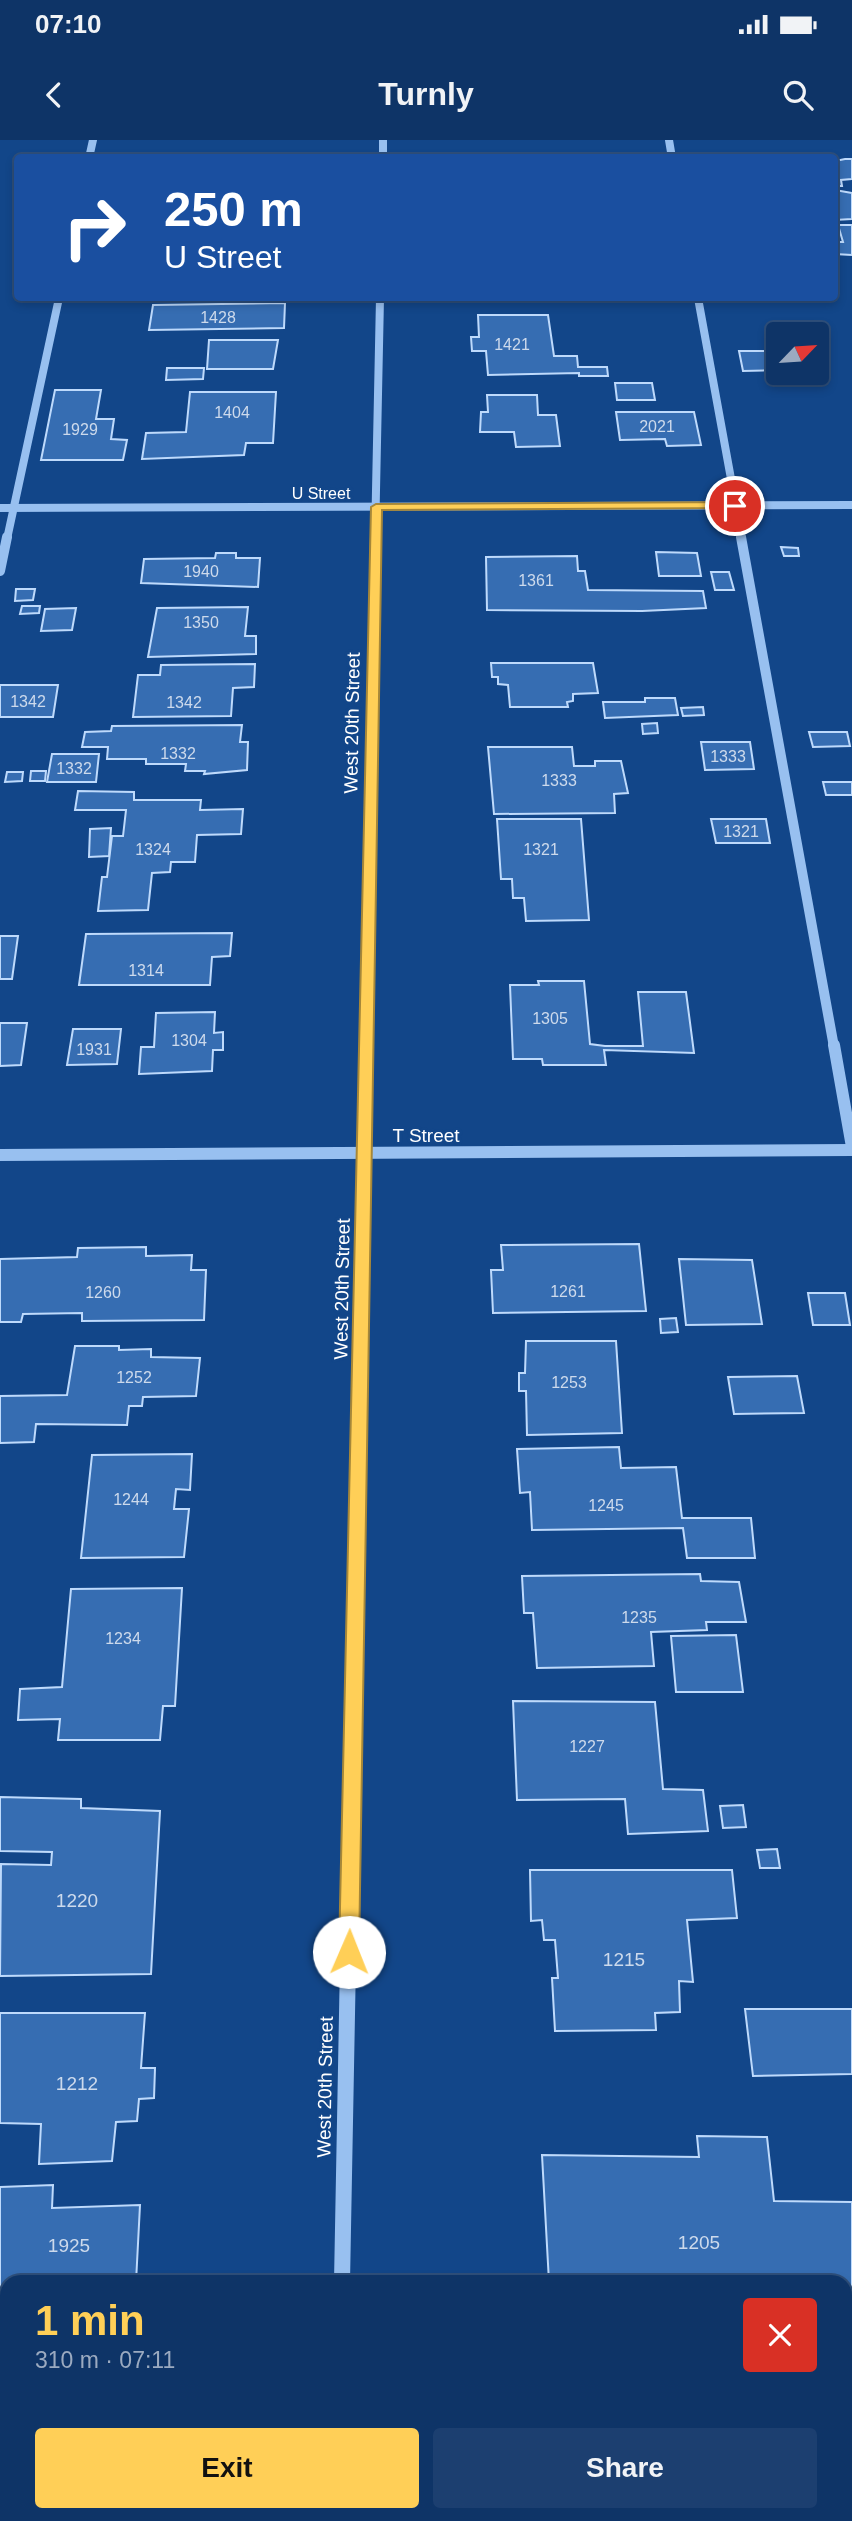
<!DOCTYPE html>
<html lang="en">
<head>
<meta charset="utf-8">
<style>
  :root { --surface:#0e3467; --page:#1c3f70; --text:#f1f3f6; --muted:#9baac0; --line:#2e4f7b; --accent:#ffcf57 }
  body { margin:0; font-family:Arial,sans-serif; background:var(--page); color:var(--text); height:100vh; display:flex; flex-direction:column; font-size:26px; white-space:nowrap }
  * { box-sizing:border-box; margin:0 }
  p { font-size:23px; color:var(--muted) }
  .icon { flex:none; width:38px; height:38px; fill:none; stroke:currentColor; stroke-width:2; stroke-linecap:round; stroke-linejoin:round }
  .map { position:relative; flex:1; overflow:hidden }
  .sheet { position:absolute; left:0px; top:2135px; width:852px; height:247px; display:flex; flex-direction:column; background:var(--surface); border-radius:21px 21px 0 0; box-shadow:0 4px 10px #0003,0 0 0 2px var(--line) }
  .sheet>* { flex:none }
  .hud { position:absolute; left:14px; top:14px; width:824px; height:147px; border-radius:7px; box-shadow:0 4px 10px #0003,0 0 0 2px var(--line); background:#1a4fa0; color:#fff; overflow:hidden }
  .needle { width:46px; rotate:65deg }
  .buttons { position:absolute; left:766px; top:182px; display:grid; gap:14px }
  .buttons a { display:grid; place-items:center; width:63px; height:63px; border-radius:7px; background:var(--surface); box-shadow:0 4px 10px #0003,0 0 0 2px var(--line); font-size:35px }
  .pin { position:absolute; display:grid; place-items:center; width:60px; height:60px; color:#fff; margin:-30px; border:4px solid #fff; border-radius:50%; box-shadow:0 2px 7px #0007 }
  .me { position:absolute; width:77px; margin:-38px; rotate:1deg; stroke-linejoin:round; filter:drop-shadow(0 0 5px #0008) }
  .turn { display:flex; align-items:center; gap:24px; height:147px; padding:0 35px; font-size:32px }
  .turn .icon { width:91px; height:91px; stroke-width:2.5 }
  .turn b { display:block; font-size:49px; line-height:60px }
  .round { display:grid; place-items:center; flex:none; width:74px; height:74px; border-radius:7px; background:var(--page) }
  .head { display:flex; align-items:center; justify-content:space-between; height:119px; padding:0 35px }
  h1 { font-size:42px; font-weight:600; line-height:52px; color:var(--accent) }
  .button { display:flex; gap:14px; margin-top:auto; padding:14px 35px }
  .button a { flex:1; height:80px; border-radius:7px; background:var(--accent); color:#111; font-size:28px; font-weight:600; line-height:80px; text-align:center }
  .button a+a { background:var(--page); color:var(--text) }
  .status { display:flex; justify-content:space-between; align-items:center; height:49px; padding:0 35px; background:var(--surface); direction:ltr }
  .status svg { height:19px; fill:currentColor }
  header { display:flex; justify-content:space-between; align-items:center; height:91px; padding:0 35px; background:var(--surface); font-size:32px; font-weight:600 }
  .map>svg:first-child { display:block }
  .building { fill:#366db2; stroke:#bedafc; stroke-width:2 }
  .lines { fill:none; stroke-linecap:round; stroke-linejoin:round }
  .minor-far3 { stroke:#98c0f0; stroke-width:8 }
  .minor-far2 { stroke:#98c0f0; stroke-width:10 }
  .minor-far1 { stroke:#98c0f0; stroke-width:12 }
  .minor { stroke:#98c0f0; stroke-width:16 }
  .route { fill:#ffcf57; stroke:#a68739; stroke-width:2 }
  .labels { text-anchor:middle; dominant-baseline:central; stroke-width:6; stroke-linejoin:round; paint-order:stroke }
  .number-label { font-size:16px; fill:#cddaec }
  .far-street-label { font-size:16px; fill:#fff; stroke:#124689 }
  .street-label { font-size:19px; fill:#fff; stroke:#124689 }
  .near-number-label { font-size:19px; fill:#cddaec }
</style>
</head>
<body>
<div class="status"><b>07:10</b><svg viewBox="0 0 49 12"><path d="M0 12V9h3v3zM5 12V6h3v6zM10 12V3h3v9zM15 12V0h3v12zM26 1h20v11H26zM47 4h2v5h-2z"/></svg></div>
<header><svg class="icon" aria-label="back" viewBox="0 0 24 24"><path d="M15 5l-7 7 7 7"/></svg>Turnly<svg class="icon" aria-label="search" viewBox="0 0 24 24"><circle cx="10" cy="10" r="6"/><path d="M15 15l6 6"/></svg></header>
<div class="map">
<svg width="852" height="2381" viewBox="0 0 852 2381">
  <rect width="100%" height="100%" fill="#124689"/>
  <g class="building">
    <path d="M845 19H852V39L841 40 842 46H835V21Z"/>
    <path d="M835 50 852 53V79L835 80Z"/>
    <path d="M838 85H852V115L835 114V102H843Z"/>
    <path d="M285 163 284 188 149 190 153 165Z"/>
    <path d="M478 175H548L554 216H577L578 227H607L608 236H579V233L488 235 486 211H472L471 197H479Z"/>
    <path d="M209 200H278L273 229H207Z"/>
    <path d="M739 211H775L779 230 743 231Z"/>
    <path d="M167 228H204L203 239 166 240Z"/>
    <path d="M615 243H652L655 260H617Z"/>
    <path d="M55 250H101L96 279H114L111 299 127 300 123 320H41Z"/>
    <path d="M190 252H276L273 303H246L244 315 142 319 146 293 186 292Z"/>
    <path d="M487 255H537L538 275H556L560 306 516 307 514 292H480L481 272H488Z"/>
    <path d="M616 272H694L701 305 667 306 665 299 620 300Z"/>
    <path d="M781 407 798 408 799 416H784Z"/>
    <path d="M656 412 697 413 701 436H659Z"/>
    <path d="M216 413H236V418H260L258 447 141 443 144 419 215 418Z"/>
    <path d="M577 416 578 431H585L588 450 703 451 706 468 642 471 487 470 486 417Z"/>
    <path d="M711 432H729L734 450H715Z"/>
    <path d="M16 449H35L33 460 15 461Z"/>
    <path d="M22 466H40L39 473 20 474Z"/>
    <path d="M248 467 245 496H256V514L148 517 157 468Z"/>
    <path d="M76 468 72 490 41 491 45 469Z"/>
    <path d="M491 523H593L598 553 573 554V561L567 562 568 567H510L508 545 498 544V537H492Z"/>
    <path d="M255 524 254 547 233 548 231 576 133 577 138 535H160L161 525Z"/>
    <path d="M0 545H58L53 577H0Z"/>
    <path d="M645 558H675L678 575 605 578 603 562H645Z"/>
    <path d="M703 567 704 575 683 576 681 568Z"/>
    <path d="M657 583 658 593 643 594 642 584Z"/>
    <path d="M242 585 240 602H248L247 630 204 634 205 631H185L186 624H146V619H107L108 607H82L85 592 111 591 112 586Z"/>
    <path d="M809 592H847L850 606 813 607Z"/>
    <path d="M701 602H750L754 629 705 630Z"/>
    <path d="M488 607H572L574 626H595V621H621L628 653 614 654 615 673 494 674Z"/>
    <path d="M52 614H99L96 642H47Z"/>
    <path d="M31 631H46L45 641H30Z"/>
    <path d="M7 632H23L22 641 5 642Z"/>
    <path d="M823 642H852V655H826Z"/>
    <path d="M78 651 134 652V660H201L200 670 243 669 241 694 197 695 195 722H171L170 732 152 733 148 770 98 771 102 737H107L112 696H123L126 670H75Z"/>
    <path d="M497 679H581L589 780 526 781 524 758H513L512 739H501Z"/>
    <path d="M711 679H766L770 703H716Z"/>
    <path d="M111 688 109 716 89 717 90 689Z"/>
    <path d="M232 793 230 816 212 817 210 845H79L86 794Z"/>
    <path d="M0 796H18L12 839H0Z"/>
    <path d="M538 841H584L590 904 605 906H643L638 852H686L694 913 604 910 606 925H543L542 919H513L510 845H539Z"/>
    <path d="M215 872 214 893 223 892V910H213L212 931 139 934 141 907H154L156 873Z"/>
    <path d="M0 883H27L21 925 0 926Z"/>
    <path d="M73 889H121L117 924 67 925Z"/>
    <path d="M639 1104 646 1171 493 1173 491 1130H503L501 1105Z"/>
    <path d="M146 1107V1116L192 1115 191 1130H206L204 1180 82 1181V1173L23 1174 21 1182H0V1119L77 1117 78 1108Z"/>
    <path d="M679 1119 752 1120 762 1184 686 1185Z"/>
    <path d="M808 1153H845L850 1185H813Z"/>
    <path d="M676 1178 678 1192 661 1193 660 1179Z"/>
    <path d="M526 1201H616L622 1293 527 1295 526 1251H519V1233H525Z"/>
    <path d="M75 1206H119V1210L151 1209V1217L200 1218 196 1256 143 1257 142 1266H129L127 1285 36 1284 34 1302 0 1303V1256L67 1255Z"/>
    <path d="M797 1236 804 1273 734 1274 728 1237Z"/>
    <path d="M619 1307 621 1328 676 1327 682 1378H751L755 1418H687L683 1388 532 1390 530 1352 520 1353 517 1309Z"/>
    <path d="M192 1314 190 1350 176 1349 174 1369H189L184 1417 81 1418 92 1315Z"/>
    <path d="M700 1434 701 1441 739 1442 746 1482H706L707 1490 651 1492 654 1526 537 1528 533 1473H524L522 1436Z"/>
    <path d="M182 1448 175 1566H163L160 1600H58L60 1579 18 1580 20 1549 62 1547 71 1449Z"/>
    <path d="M736 1495 743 1552H676L671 1496Z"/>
    <path d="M513 1561 655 1562 663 1649 703 1650 708 1691 628 1694 625 1659 517 1660Z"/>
    <path d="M0 1657 81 1659V1668L160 1671 151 1834 0 1836 1 1724 51 1725 52 1712 0 1711Z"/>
    <path d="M743 1665 746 1687 723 1688 720 1666Z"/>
    <path d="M777 1709 780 1728H760L757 1710Z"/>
    <path d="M530 1730H732L737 1778 687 1780 693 1842 679 1841 680 1872 655 1873 656 1890 555 1891 552 1838H558L555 1800H544L542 1780 531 1781Z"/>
    <path d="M745 1869H852V1934L753 1936Z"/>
    <path d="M0 1873H145L141 1928H155L154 1958 139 1959 137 1981 116 1982 112 2021 39 2024 41 1984 0 1983Z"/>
    <path d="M697 1996 767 1997 774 2061 852 2062V2150H845V2142H549L542 2015 699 2017Z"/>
    <path d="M53 2045 52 2068 140 2065 136 2142H7V2154H0V2047Z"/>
  </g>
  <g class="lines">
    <g class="minor-far3">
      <path d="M383 0V18"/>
      <path d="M669 0 672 18"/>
      <path d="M89 18 93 0"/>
      <path d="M698 158 742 399"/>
      <path d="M0 368 852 365"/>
      <path d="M7 399 59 158"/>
      <path d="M375 399 380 158"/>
    </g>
    <g class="minor-far2">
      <path d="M741 397 834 907"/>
      <path d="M0 431 7 397"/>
      <path d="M366 907 375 397"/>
    </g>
    <g class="minor-far1">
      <path d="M834 905 852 1007"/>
      <path d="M0 1015 852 1010"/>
      <path d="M353 1555 366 905"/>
    </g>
    <g class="minor">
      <path d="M342 2142 353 1553"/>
      <path d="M337 2375V2381"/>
    </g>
  </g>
  <path class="route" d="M735 362 741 366 739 368 382 370 359 1812 356 1818 349 1821 342 1818 339 1812 371 367 376 364Z"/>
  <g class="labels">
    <g class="number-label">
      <text x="218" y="177">1428</text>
      <text x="512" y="204">1421</text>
      <text x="232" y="272">1404</text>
      <text x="657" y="286">2021</text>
      <text x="80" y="289">1929</text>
      <text x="201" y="431">1940</text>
      <text x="536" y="440">1361</text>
      <text x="201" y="482">1350</text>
      <text x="28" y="561">1342</text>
      <text x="184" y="562">1342</text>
      <text x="178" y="613">1332</text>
      <text x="728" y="616">1333</text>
      <text x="74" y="628">1332</text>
      <text x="559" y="640">1333</text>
      <text x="741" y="691">1321</text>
      <text x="153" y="709">1324</text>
      <text x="541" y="709">1321</text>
      <text x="146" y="830">1314</text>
      <text x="550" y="878">1305</text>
      <text x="189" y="900">1304</text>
      <text x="94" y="909">1931</text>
      <text x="568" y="1151">1261</text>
      <text x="103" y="1152">1260</text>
      <text x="134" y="1237">1252</text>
      <text x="569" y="1242">1253</text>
      <text x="131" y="1359">1244</text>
      <text x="606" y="1365">1245</text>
      <text x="639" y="1477">1235</text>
      <text x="123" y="1498">1234</text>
      <text x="587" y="1606">1227</text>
    </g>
    <g class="far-street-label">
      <text x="321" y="353">U Street</text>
    </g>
    <g class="street-label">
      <text transform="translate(352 583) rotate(-89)">West 20th Street</text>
      <text x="426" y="995">T Street</text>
      <text transform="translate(342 1149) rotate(-89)">West 20th Street</text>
      <text transform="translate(325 1947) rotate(-89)">West 20th Street</text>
    </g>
    <g class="near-number-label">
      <text x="77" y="1760">1220</text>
      <text x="624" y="1819">1215</text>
      <text x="77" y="1943">1212</text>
      <text x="699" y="2102">1205</text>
      <text x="69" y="2105">1925</text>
    </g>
  </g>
</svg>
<div class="buttons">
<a><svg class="needle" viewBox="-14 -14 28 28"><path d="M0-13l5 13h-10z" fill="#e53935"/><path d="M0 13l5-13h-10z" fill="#9baac0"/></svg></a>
</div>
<div class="pin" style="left:735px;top:366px;background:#d93025"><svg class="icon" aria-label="arrive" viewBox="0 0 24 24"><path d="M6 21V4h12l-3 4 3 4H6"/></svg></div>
<svg class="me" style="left:349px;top:1812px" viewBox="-20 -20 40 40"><circle r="19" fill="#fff"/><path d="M0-13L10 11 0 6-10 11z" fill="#ffcf57"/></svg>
<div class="hud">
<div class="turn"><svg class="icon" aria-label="right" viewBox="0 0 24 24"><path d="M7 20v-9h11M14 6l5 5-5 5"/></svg><div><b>250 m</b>U Street</div></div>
</div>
<section class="sheet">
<div class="head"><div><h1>1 min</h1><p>310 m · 07:11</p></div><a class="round" style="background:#d93025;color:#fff"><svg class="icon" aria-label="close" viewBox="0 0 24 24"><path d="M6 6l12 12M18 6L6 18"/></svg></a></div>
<div class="button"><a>Exit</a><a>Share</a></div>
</section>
</div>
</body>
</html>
